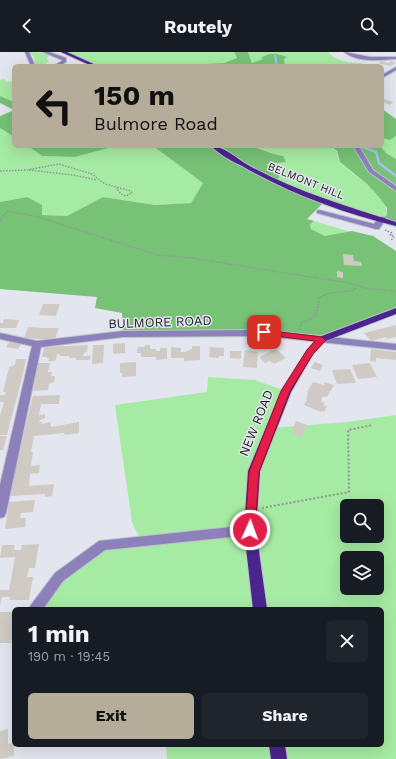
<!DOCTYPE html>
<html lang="en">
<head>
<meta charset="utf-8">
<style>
  :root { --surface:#171b24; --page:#20242c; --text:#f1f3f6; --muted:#9ea1a6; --accent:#b5ad99 }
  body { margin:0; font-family:"Work Sans",sans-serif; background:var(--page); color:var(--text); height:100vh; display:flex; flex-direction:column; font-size:15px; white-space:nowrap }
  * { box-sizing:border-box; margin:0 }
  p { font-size:13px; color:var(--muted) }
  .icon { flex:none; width:22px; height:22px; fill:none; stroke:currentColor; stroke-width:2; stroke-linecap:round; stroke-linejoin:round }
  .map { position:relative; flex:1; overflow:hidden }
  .side { position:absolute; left:12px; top:555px; width:372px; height:140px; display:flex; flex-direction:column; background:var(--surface); border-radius:6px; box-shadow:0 4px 16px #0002 }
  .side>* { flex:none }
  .hud { position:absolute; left:12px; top:12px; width:372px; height:84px; border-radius:6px; box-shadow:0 4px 16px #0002; background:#b5ad99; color:#111; overflow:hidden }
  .buttons { position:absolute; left:340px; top:447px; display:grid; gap:8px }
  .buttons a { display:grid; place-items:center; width:44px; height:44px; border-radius:6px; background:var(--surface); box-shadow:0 4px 16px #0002; font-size:20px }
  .pin { position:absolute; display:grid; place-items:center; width:34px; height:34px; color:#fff; margin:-17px; border-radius:8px; box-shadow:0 2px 6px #0006 }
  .me { position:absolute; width:44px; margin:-22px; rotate:2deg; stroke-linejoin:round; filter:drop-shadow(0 0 3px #0008) }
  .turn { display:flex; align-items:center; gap:14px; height:84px; padding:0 16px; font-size:18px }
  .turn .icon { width:52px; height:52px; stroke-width:2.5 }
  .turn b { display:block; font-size:28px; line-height:34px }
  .round { display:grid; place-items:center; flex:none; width:42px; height:42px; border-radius:6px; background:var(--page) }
  .headline { display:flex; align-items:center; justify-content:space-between; height:68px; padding:0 16px }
  h1 { font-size:24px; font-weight:700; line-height:30px }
  .primary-button { display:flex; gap:8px; margin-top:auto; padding:8px 16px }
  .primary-button a { flex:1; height:46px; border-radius:6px; background:var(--accent); color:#111; font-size:16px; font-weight:700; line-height:46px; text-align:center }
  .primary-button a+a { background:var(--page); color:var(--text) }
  header { display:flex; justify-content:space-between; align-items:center; height:52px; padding:0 16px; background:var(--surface); font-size:18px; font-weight:700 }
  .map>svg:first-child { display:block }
  .green { fill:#a6eba3; fill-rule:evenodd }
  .forest { fill:#77c276 }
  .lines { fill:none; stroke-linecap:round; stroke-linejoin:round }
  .stream-far1 { stroke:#a4c3f4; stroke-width:2 }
  .stream { stroke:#a4c3f4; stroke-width:2.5 }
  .building { fill:#cfcbc4 }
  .minor-casing { stroke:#bfc2c9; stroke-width:2 }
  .major-casing { stroke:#bfc2c9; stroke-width:2 }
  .path-far1 { stroke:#92949a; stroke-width:1.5; stroke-dasharray:1.5 1.5; stroke-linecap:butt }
  .path { stroke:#92949a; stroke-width:2; stroke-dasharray:2 2; stroke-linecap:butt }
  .minor { fill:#8d81bb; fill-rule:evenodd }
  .major { fill:#4a258e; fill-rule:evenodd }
  .route { fill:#e11d48; stroke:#92132f }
  .labels { text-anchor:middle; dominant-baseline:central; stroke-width:3; stroke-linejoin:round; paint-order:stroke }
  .far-street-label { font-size:11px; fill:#1d1e21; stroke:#e3e6ee }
  .street-label { font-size:13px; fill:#1d1e21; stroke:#e3e6ee }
</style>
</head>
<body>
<header><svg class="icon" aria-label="back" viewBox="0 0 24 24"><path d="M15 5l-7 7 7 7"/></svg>Routely<svg class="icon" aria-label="search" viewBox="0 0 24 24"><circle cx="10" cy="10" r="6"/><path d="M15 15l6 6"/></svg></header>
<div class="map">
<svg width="396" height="707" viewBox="0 0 396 707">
  <rect width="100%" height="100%" fill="#e3e6ee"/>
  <g class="green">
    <path d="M29 0C36 0 43 0 49 3L47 7 49 10 44 13H35L34 5Z"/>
    <path d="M67 0H234L237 6 224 11 203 13 100 14Z"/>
    <path d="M248 0H328C341 14 359 9 376 14H285L284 7 286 5C277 2 270 0 262 6L263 7 252 11Z"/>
    <path d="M4 27 7 30 14 29V50L0 44V28Z"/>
    <path d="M0 76 14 85V94H28L42 104 75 105 116 94H153L203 131 191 151 155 153 103 145 67 164 41 163 27 145 0 150Z"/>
    <path d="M396 84V107L386 101 380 94H382V86L390 88Z"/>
    <path d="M251 94H331C339 100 336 103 340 110 341 112 345 115 347 116 361 129 387 143 387 163L381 167 353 160 276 129 265 112 283 104C271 102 262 97 251 94Z"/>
    <path d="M314 169 351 180 325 184 311 177 310 172Z"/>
    <path d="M208 325 255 328 286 339 271 376 347 370 396 363V707H167L166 693H382V557H35L59 525 103 493 141 489 132 470 115 353 207 340ZM347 454H377V484H347ZM347 506H377V536H347Z"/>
  </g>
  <g class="forest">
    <path d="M234 0H248L252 11 263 7 261 6C270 0 277 1 287 5L284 7 285 14H171L224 11 237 6Z"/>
    <path d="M0 44 14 50V85L0 76V64L14 58 0 51Z"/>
    <path d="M382 57 396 67V84L390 88 382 86Z"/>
    <path d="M28 94H116L75 105 42 104Z"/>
    <path d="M153 94H251C262 97 271 102 283 104L286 110 266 112 279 119V125L277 129 325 149 307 167 314 169 310 172 311 177 325 184 352 179 373 184 396 199V259L322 287 263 281 123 282 122 261 95 256 97 245 0 237V150L27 145 42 153V163L67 164 103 145 155 153 191 151 203 131Z"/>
    <path d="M331 94H380L386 101 396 107V172L381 167 387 163V156L379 145 367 132 340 110 337 99Z"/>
  </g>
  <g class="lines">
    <path class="stream-far1" d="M275 4 277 14"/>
    <path class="stream" d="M360 94 376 100 379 111 396 124"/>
  </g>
  <g class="building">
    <path d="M382 9 388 11 392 9 396 11 390 14 378 11Z"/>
    <path d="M384 47 394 50 390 53 382 50Z"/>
    <path d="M343 202 353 203 354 209 361 210 362 214 344 213Z"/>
    <path d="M337 219 343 220V226L337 225Z"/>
    <path d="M43 252H60L56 264 39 263Z"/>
    <path d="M4 267 19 268 16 276H0V271H3Z"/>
    <path d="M396 273V285L387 287 386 285 371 289 364 281Z"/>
    <path d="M28 275 44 276H59L55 287H40L24 286Z"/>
    <path d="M10 289 22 291 18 297 6 295Z"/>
    <path d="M125 291V301L113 302V292Z"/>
    <path d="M88 293 87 300 84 301 83 304H91L90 308H76V306H69V304H59L60 302H57L56 308 54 309H48L49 307 47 306V305H42L44 295Z"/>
    <path d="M93 293H104L103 311 92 312Z"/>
    <path d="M145 293H150V297H156V299H160V296H167V307L156 308V305H141V301H137L138 295H145Z"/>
    <path d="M192 294H200V308L184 309V306H171V295L181 296V300H185L192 297Z"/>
    <path d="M210 295 224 296V304H219V306L209 305Z"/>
    <path d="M276 297 286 306 274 312 270 309 265 311 259 305Z"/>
    <path d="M371 297 396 300V308L376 306V310L370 309Z"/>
    <path d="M245 298 258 300 257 316 243 315Z"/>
    <path d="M230 299H241V307L230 306Z"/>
    <path d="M16 307H26L23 322 7 383H0V364L4 350H0V343H5L6 340H3L9 315 15 313Z"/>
    <path d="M136 310V324L122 325V321H120V311Z"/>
    <path d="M315 310 323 313 320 319 311 316Z"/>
    <path d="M38 311H50L48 320H52L51 324H55L54 330 49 332 48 338 33 339Z"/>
    <path d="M370 311 377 325 358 327 352 313Z"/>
    <path d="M350 317 356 331 337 332 332 318Z"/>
    <path d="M313 330 324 333 325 330 334 333 327 345 325 344 322 346 321 350 325 351 323 353 327 354 324 360 321 359V360L304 353 307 348H306L308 341 307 340Z"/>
    <path d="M60 343 59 352H41L39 363 45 362V366L40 368 39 370H42V372L50 370 51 375 79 370V381L65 383 64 381 34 384 31 400H33L31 414 40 413 39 421 30 422 29 434 54 432 52 444 45 445V442L11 444 15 414 33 344Z"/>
    <path d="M296 369 307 373 301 385 291 381Z"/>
    <path d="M0 384H7L3 398H0Z"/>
    <path d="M35 448 33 460 21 461 20 466H26L25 475 5 477 9 450Z"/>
    <path d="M39 492 35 516H29L27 525H33L29 548H9L10 545H2L0 553V538H9L15 505 0 506 2 493H15L14 498H21L22 493Z"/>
    <path d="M0 560H14V578L11 591H0Z"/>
    <path d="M8 677V692L14 690V704L0 707V679Z"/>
  </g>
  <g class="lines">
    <defs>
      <g id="minor">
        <path d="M25 0H29L35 14H31Z"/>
        <path d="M43 0H49L66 6V10L59 14H53L62 9V8Z"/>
        <path d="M344 0 370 5H396V7C379 8 358 11 344 0Z"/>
        <path d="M396 15V18L382 26V23Z"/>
        <path d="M353 94H359L373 118 396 134V139L369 120Z"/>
        <path d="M319 158 374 172 379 165H385L386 167 379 177H376L317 161V159Z"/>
        <path d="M263 278 396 292V298L263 284 123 285 41 295 6 461 4 465 0 466V433L32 294 0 287V281L37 289 123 279Z"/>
        <path d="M250 473 254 474 256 478 254 482 250 483 105 498 63 529 43 557H28L55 521 99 489Z"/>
      </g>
      <g id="major">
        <path d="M61 0H67L98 14H92Z"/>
        <path d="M211 94C224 94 237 107 248 113 294 139 346 154 396 170V174C343 161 289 141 242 114 231 109 219 102 211 94Z"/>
        <path d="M396 256V262L325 289 313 302 291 340 260 419 256 478 267 557H253L244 478 248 419 281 339 307 298 319 285Z"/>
        <path d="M269 693H285L287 707H271Z"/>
      </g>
    </defs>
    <use href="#minor" class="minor-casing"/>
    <use href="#major" class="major-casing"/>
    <g class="path-far1">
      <path d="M29 118 73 123 97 128"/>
      <path d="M0 119 27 118 59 112 92 122 105 132 131 139 132 141 126 144 121 142 116 136"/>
      <path d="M0 169 7 159 39 165 157 203 192 206 349 231 370 237 396 239"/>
      <path d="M385 178 392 181 390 183 394 184 391 189"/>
      <path d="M299 277 302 270C316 267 318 260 319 246L326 242 355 238V233"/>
    </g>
    <path class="path" d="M262 456 349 440 348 378 373 373"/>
    <use href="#minor" class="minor"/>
    <use href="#major" class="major"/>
  </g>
  <path class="route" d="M264 278 322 285 326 288 313 302 290 339 259 420 255 478 254 481 250 483 246 481 245 478 249 420 281 339 307 298 315 289 261 282 259 280Z"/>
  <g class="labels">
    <g class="far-street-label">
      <text transform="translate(306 129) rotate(22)">BELMONT HILL</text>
    </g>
    <g class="street-label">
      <text transform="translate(160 270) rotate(-2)">BULMORE ROAD</text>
      <text transform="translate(256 371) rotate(-68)">NEW ROAD</text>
    </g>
  </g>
</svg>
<div class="buttons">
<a><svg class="icon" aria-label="search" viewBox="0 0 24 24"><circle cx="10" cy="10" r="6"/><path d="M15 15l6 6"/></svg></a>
<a><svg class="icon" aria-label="layers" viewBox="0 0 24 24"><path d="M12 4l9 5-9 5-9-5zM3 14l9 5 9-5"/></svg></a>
</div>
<div class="pin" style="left:264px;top:280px;background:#d93025"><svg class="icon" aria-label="arrive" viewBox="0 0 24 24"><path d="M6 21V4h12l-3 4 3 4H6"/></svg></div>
<svg class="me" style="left:250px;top:478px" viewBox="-20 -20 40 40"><circle r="17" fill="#e11d48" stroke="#fff" stroke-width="3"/><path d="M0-11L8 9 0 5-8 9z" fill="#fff"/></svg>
<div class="hud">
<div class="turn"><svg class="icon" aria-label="left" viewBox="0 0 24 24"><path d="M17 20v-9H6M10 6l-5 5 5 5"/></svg><div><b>150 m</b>Bulmore Road</div></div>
</div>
<section class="side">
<div class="headline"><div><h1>1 min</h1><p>190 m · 19:45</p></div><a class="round"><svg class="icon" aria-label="close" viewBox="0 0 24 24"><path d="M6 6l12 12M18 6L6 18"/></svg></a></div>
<div class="primary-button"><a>Exit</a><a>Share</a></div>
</section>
</div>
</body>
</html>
